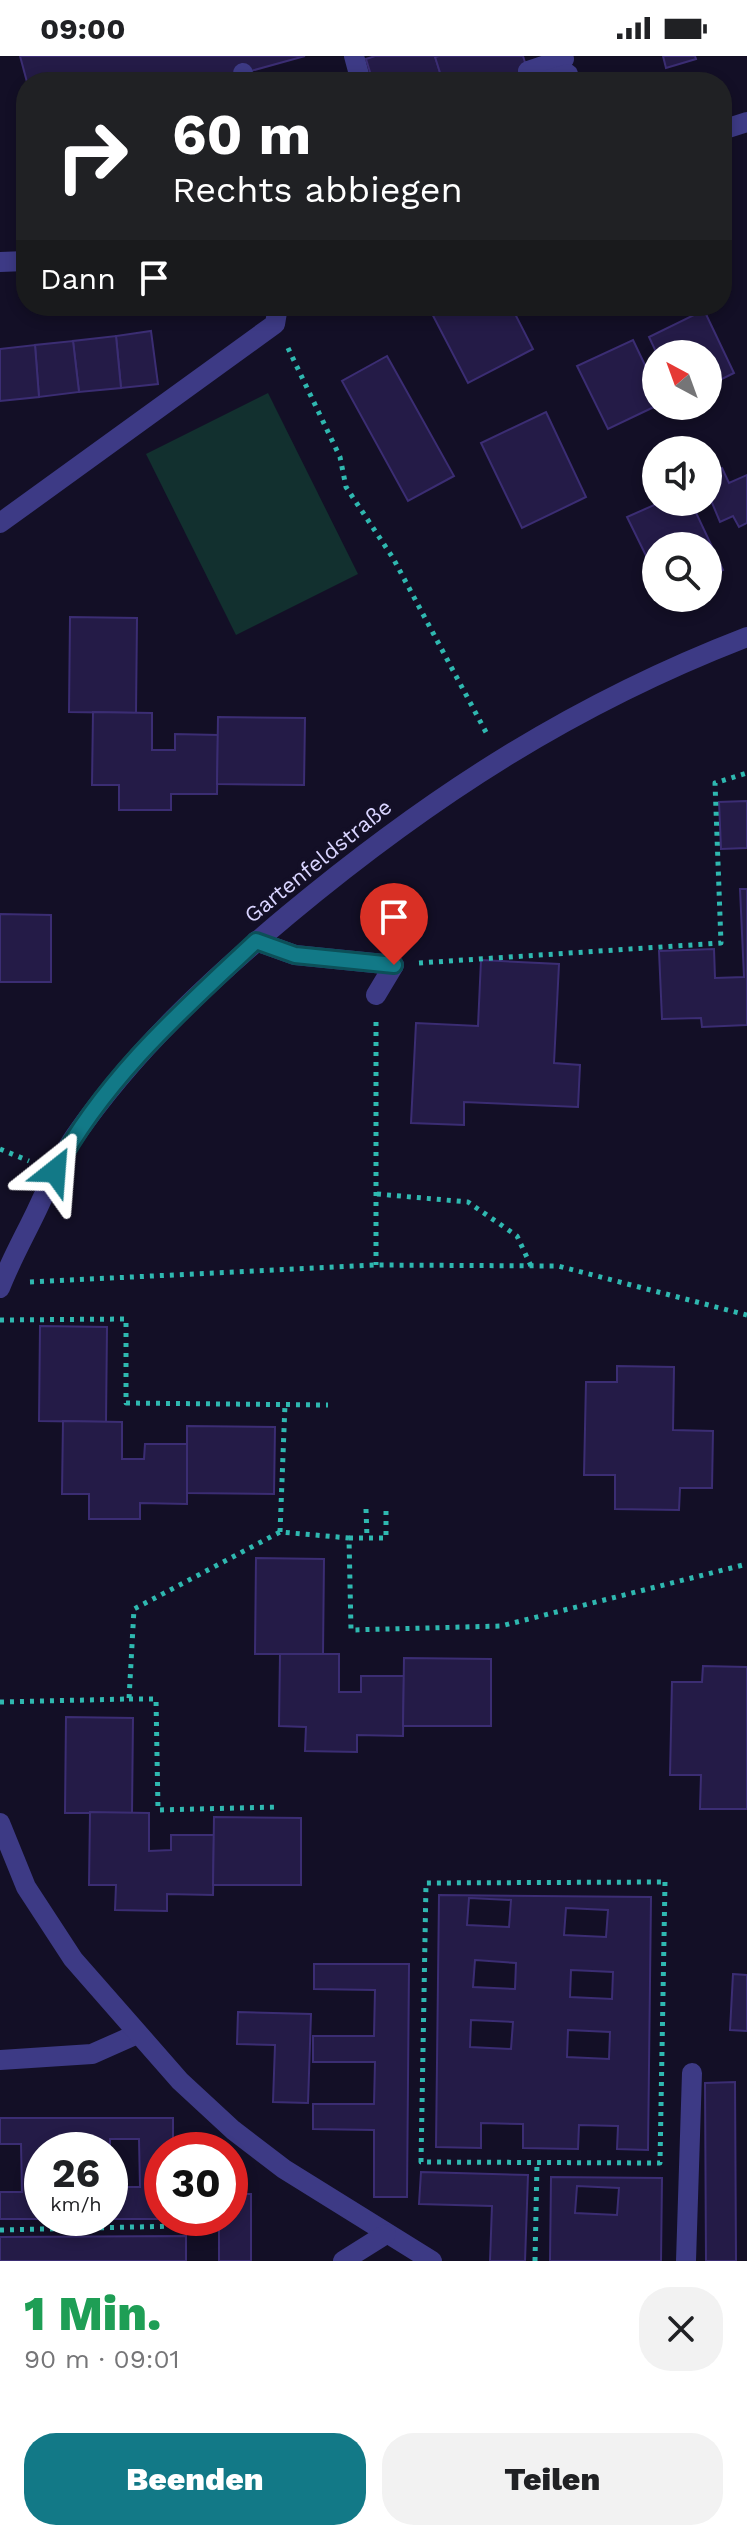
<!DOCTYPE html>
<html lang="de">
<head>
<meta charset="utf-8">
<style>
  :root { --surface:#fff; --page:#f2f2f2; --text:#202124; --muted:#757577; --accent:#127987 }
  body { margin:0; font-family:"Work Sans",sans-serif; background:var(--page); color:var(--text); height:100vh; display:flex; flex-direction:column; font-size:30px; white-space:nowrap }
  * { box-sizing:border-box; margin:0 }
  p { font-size:26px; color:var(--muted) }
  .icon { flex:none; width:44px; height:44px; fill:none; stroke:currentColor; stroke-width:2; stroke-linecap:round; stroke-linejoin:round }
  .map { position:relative; height:2205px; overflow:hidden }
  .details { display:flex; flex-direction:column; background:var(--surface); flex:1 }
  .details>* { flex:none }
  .guide { position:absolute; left:16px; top:16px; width:716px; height:244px; border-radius:32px; box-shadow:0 4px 12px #0003; background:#202124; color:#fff; overflow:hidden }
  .needle { width:52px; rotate:319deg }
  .tools { position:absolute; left:642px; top:284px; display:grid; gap:16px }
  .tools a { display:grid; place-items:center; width:80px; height:80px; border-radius:50%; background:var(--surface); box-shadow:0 4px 12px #0003; font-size:40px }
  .speed { position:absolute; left:24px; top:2076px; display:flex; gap:16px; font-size:40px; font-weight:700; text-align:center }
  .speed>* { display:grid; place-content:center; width:104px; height:104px; border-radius:50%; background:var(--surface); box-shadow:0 4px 12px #0003; line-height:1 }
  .speed small { font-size:20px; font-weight:400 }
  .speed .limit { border:12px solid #d22; background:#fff; color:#111 }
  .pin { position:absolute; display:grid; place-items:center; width:68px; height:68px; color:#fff; margin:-82px -34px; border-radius:50% 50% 50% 0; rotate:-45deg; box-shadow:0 0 8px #0007 }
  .pin .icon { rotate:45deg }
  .me { position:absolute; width:88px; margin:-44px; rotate:28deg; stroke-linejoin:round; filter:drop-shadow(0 0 6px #0008) }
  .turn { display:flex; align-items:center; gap:28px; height:168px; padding:0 24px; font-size:36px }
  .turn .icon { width:104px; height:104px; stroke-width:2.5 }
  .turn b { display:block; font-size:56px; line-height:68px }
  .then { display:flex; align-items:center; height:76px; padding:0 24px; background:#0003; gap:16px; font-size:30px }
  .round { display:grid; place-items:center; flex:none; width:84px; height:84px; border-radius:32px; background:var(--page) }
  .overview { display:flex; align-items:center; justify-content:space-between; height:136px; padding:0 24px }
  h1 { font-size:48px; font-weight:800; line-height:60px; color:#1e9e55 }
  .primary-button { display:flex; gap:16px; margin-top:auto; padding:16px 24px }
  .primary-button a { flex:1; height:92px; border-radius:32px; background:var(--accent); color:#fff; font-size:32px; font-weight:800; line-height:92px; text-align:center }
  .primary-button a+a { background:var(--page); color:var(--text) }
  .status { display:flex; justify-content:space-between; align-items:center; height:56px; padding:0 40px; background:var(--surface); direction:ltr }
  .status svg { height:22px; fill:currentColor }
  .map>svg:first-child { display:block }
  .green { fill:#12302f }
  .building { fill:#241b47; stroke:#3b2d73; stroke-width:2; fill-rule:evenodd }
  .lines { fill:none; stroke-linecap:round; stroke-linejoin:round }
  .path { stroke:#2fb8b0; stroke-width:5; stroke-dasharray:4 6; stroke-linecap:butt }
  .service { stroke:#3d3a85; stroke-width:20 }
  .minor { stroke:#3d3a85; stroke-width:20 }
  .tertiary { stroke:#3d3a85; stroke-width:20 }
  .route-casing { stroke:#0c4f58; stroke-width:20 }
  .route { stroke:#127987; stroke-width:14 }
  .labels { text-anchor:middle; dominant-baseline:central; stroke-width:8; stroke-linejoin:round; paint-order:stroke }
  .street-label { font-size:22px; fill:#d9d4ff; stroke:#130f26 }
</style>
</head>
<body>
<div class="status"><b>09:00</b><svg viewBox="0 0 49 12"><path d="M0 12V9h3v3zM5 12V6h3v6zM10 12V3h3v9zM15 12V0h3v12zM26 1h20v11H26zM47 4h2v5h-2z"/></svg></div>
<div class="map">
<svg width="747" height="2205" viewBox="0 0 747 2205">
  <rect width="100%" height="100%" fill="#130f26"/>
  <path class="green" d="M268 337 358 518 236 579 146 398Z"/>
  <g class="building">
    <path d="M20 0H305L211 26H27Z"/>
    <path d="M375 0H435L443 26H373L366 3Z"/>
    <path d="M439 0H523L531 26H443L435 1Z"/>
    <path d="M663 0H695L696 3 666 12Z"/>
    <path d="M428 250H511L533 293 468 327Z"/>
    <path d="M704 254 734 317 708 330V298H657L649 281Z"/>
    <path d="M151 275 158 328 121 332 116 280Z"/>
    <path d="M116 280 121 332 79 336 73 285Z"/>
    <path d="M633 284 656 332V350L608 373 577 310Z"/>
    <path d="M73 285 79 336 39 341 35 289Z"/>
    <path d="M35 289 39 341 0 345V293Z"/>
    <path d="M387 300 454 420 408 445 342 325Z"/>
    <path d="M546 356 586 441 522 472 481 387Z"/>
    <path d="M722 412 729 427 747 419V467L739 471 733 460 720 466 708 437V419Z"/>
    <path d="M661 446H691L723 514 708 521V490H656V520L627 461Z"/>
    <path d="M70 561 137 562 136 657 69 656Z"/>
    <path d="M93 656 152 657V694H175V678L218 679 217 738H171V754H119V729H92Z"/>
    <path d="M218 661 305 662 304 729 217 728Z"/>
    <path d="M747 745V792L721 793 719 746Z"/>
    <path d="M740 833H747V969L702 971 701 962 662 963 659 895 714 893 715 922 744 921Z"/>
    <path d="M0 858 51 859V926H0Z"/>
    <path d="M481 904 559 908 554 1007 580 1009 578 1051 464 1046V1069L411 1067 416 967 478 970Z"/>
    <path d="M40 1270 107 1271 106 1366 39 1365Z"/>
    <path d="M617 1310 674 1311 673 1374 713 1375 712 1432H680L679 1454 615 1453V1419H584L586 1326H617Z"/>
    <path d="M63 1365 122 1366V1403H144L145 1388H187V1448L140 1447V1463H89V1438H62Z"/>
    <path d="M187 1370 275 1371 274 1438 187 1437Z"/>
    <path d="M256 1502 324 1503 323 1598H255Z"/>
    <path d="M280 1598H339V1636H361V1620H404L403 1680 357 1679V1696L305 1695 306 1671 279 1670Z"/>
    <path d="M404 1602 491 1603V1670H403Z"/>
    <path d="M703 1610 747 1611V1753H700L701 1719H670L672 1626H702Z"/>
    <path d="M66 1661 133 1662 132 1757H65Z"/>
    <path d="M90 1756 149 1757V1795L171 1794V1779H214L213 1839 167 1838V1855L115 1854 116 1829H89Z"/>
    <path d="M214 1761 301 1762V1829H213Z"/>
    <path d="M439 1839 651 1841 648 2094 617 2093 618 2070 579 2069 578 2093 523 2092V2068L481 2067V2092L436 2091ZM469 1842 511 1844 509 1871 467 1869ZM566 1852 608 1854 606 1881 564 1879ZM475 1904 516 1907 515 1933 473 1931ZM571 1914 613 1916 612 1943 570 1941ZM471 1964 513 1966 511 1993 470 1991ZM568 1974 610 1976 609 2003 567 2001Z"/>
    <path d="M314 1908H409L407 2141H374V2074L313 2073V2048H374L375 2006H313V1980H374L375 1934 314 1933Z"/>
    <path d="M733 1918 747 1919V1975L730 1974Z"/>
    <path d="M238 1956 311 1958 308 2047 273 2046 275 1989 237 1988Z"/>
    <path d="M735 2026 736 2205H706L705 2027Z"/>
    <path d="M0 2062H173V2094H162V2162L173 2163H0V2136H22L21 2088H0ZM110 2083H139L140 2131H110ZM50 2086 79 2087V2094H110V2162H42V2094H50Z"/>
    <path d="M421 2116 528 2119 525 2205H490L492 2150 419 2148Z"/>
    <path d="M551 2121 662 2122 661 2205H550ZM577 2130 619 2132 617 2159 575 2157Z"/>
    <path d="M230 2138H251V2205H219V2174L190 2175 189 2162H230Z"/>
    <path d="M186 2180V2205H0V2181Z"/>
  </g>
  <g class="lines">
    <g class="path">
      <path d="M288 292 340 401 346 431 393 502 488 680"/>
      <path d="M419 907 721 887 715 727 747 717"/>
      <path d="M376 966V1209"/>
      <path d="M0 1093 29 1105"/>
      <path d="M377 1138 468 1146 517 1180 531 1210"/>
      <path d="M30 1226 376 1209 558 1210 747 1259"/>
      <path d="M0 1264 126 1263V1347L328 1349"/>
      <path d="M366 1453 367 1482"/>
      <path d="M280 1476 285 1348"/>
      <path d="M349 1482H386V1453"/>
      <path d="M129 1643H156L158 1754 279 1751"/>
      <path d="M0 1646 129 1643 134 1553 280 1476 349 1482 351 1574 501 1570 747 1508"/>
      <path d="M665 1826 660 2107 421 2106 426 1827Z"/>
      <path d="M230 2125 248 2123"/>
      <path d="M0 2174 180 2170V2162"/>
      <path d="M535 2205 537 2107"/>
    </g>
    <g class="service">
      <path d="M354 0 361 26"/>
      <path d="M528 15 564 3"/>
      <path d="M243 17 244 26"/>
      <path d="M541 26 568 18"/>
      <path d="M0 467 275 268 278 250"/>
      <path d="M256 885 295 899 394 909 376 939"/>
      <path d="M0 2004 92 1998 137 1978"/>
      <path d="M686 2205 692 2017"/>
    </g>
    <g class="minor">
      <path d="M0 1232C10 1206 24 1181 36 1156 48 1131 59 1103 75 1080 134 995 209 925 288 859 431 740 573 648 747 581"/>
      <path d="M0 1767 26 1831 73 1903 180 2025 233 2074 284 2113 432 2205"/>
      <path d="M343 2205 386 2178"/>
    </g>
    <g class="tertiary">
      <path d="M722 74 747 66"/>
      <path d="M0 206 26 205"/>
    </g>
  </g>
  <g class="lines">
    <defs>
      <path id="route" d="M55 1115C104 1023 181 955 256 885L295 899 394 909"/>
    </defs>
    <use href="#route" class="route-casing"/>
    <use href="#route" class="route"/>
  </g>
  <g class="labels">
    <g class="street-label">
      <text transform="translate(318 805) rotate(-39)">Gartenfeldstraße</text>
    </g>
  </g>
</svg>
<div class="tools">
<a><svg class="needle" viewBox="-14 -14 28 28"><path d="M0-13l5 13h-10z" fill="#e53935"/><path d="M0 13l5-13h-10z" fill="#757577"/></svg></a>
<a><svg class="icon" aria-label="sound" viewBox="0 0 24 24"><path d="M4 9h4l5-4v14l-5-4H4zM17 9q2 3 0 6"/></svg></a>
<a><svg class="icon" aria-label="search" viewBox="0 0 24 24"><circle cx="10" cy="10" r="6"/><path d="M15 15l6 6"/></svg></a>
</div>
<div class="speed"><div>26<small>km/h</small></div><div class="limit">30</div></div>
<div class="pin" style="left:394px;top:909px;background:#d93025"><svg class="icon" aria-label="arrive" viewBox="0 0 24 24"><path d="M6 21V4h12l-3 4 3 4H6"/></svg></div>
<svg class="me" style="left:55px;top:1115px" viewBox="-20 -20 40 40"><path d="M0-17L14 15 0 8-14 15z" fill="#127987" stroke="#fff" stroke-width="4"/></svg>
<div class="guide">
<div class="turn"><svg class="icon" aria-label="right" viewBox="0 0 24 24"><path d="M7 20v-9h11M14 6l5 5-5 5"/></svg><div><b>60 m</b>Rechts abbiegen</div></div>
<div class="then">Dann<svg class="icon" aria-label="arrive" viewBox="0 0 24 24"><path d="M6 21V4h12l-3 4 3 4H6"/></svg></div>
</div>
</div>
<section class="details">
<div class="overview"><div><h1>1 Min.</h1><p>90 m · 09:01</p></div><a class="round"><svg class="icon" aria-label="close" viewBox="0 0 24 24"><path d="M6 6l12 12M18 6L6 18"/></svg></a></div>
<div class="primary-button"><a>Beenden</a><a>Teilen</a></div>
</section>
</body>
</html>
